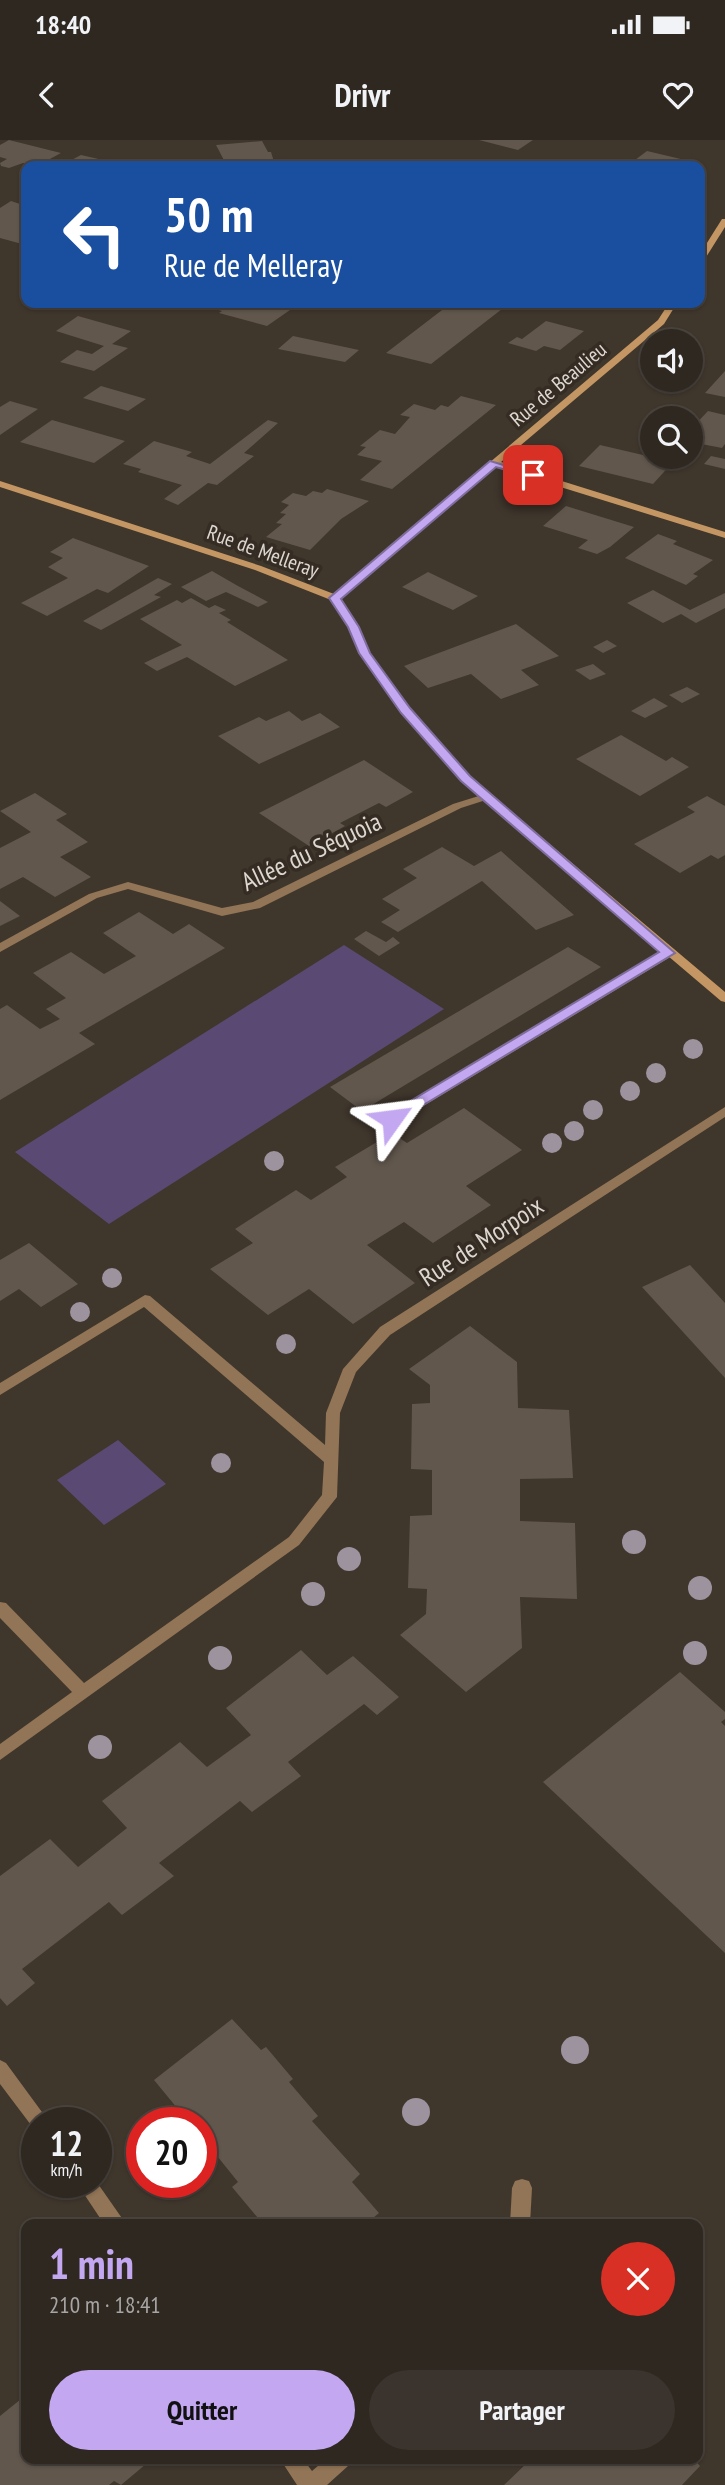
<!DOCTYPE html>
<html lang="fr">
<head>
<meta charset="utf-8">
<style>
  :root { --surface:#2f2821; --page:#3b342e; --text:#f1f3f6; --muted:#a7a6a5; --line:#4a443f; --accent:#c4a7f1 }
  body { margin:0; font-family:"PT Sans Narrow",sans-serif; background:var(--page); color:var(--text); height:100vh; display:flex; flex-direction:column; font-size:26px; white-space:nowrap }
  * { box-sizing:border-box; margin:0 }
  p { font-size:23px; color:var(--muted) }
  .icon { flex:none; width:38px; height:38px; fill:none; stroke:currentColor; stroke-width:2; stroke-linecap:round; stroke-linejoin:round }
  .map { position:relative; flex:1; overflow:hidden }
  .drawer { position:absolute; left:21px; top:2079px; width:682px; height:245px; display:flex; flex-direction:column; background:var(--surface); border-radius:14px; box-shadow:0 2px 5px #0004,0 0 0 2px var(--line) }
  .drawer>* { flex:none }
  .hud { position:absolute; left:21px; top:21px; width:684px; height:147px; border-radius:14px; box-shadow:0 2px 5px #0004,0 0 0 2px var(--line); background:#1a4fa0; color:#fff; overflow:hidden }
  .tools { position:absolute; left:640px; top:189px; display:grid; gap:14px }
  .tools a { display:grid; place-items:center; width:63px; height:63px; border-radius:50%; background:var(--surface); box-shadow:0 2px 5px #0004,0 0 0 2px var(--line); font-size:35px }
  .speed { position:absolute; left:21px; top:1967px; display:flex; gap:14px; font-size:35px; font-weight:700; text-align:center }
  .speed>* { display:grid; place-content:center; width:91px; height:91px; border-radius:50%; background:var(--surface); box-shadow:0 2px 5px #0004,0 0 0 2px var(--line); line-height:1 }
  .speed small { font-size:18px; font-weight:400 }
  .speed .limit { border:10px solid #d22; background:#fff; color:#111 }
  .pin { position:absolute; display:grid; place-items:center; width:60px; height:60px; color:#fff; margin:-30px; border-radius:14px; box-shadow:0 4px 10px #0006 }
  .me { position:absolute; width:77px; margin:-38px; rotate:59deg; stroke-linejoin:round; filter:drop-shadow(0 0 5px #0008) }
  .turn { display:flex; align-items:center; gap:24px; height:147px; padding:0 28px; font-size:32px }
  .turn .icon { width:91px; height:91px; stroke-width:2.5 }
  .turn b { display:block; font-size:49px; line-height:60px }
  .round { display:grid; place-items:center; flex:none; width:74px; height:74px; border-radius:37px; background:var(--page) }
  .head { display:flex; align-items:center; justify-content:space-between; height:119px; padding:0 28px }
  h1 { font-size:42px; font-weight:800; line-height:52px; color:var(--accent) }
  .primary-button { display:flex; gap:14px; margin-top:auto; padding:14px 28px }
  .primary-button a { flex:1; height:80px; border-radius:42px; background:var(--accent); color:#111; font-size:28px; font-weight:800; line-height:80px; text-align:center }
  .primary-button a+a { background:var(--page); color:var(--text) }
  .status { display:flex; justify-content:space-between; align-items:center; height:49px; padding:0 35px; background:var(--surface); direction:ltr }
  .status svg { height:19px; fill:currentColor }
  header { display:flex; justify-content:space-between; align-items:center; height:91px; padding:0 28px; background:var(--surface); font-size:32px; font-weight:800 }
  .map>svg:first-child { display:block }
  .green { fill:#5a4a73 }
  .building { fill:#61574d }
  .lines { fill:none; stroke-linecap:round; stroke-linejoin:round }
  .lane { fill:#927456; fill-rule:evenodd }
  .street { fill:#927456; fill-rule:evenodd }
  .secondary { fill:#c49663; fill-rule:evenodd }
  .tree { fill:#9c939e }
  .route { fill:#c4a7f1; stroke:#7f6d9d; stroke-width:2 }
  .labels { text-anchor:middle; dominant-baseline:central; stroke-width:7; stroke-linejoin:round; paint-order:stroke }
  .far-street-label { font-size:21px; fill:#ddd7d1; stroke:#352c23 }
  .street-label { font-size:26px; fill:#ddd7d1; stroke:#352c23 }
</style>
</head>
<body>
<div class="status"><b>18:40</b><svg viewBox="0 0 49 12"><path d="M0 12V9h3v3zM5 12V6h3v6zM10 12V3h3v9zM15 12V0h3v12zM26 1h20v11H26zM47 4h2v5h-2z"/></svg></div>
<header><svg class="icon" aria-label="back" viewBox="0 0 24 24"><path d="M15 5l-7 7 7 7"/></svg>Drivr<svg class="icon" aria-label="heart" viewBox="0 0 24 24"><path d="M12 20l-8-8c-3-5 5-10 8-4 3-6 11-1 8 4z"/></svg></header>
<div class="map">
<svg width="725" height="2345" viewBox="0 0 725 2345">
  <rect width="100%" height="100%" fill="#3f362c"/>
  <g class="green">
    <path d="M344 805 444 869 109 1084 15 1012Z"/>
    <path d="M118 1300 166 1344 104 1385 57 1340Z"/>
  </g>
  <g class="building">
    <path d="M9 0 61 13 37 26 23 23 9 28 1 26 0 23 7 19 0 17V5Z"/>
    <path d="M479 0H533L518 10Z"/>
    <path d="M262 1 268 12H271L275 25 227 26 216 5Z"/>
    <path d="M647 11 685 20 678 26H627Z"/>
    <path d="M81 15 125 25V26H60Z"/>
    <path d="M11 61 26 66V102L22 104 0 98V68Z"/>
    <path d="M215 163H263L290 170 267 186 219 173 222 171 208 167Z"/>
    <path d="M471 163 502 169 431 224 386 213 446 167 461 170Z"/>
    <path d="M78 176 131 191 112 204 128 208 94 231 60 222 77 210 92 214 104 206 56 191Z"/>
    <path d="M546 181 584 191 560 210 544 206 536 211 508 203 517 197 522 199Z"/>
    <path d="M293 196 359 210 345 222 278 209Z"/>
    <path d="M725 231V257L705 253Z"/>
    <path d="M101 246 146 259 128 271 83 258Z"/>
    <path d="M461 256 496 265 392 349 360 340 382 321 357 315 366 307 360 306 380 290 395 294 410 277 400 275 414 264 435 270 441 265 448 267Z"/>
    <path d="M10 261 38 269 0 295V267Z"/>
    <path d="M708 271 725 275V304L722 308 691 302V289Z"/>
    <path d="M52 280 125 301 94 323 20 302Z"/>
    <path d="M268 280 278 283 244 313 254 316 217 345 208 343 178 365 164 359 182 345 138 332 141 329 123 324 154 301 192 312 186 316 210 324Z"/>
    <path d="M600 305 673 322 653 344 579 326Z"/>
    <path d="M711 316 725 319V329L704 324Z"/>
    <path d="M327 349 369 361 341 379 310 410 266 397 282 384 276 383 286 374 280 373 289 365 281 362 293 353 306 356 313 351 322 353Z"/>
    <path d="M566 366 634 387 610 407 597 414 578 408 588 400 543 386Z"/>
    <path d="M658 394 677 401 673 404 713 420 693 434 698 436 686 445 625 418Z"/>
    <path d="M73 398 149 426 108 453 97 449 47 476 21 463 68 438 48 427 63 418 50 412Z"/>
    <path d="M212 431 238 446 268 462 258 467 226 452 206 461 181 447Z"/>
    <path d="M428 432 478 456 453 470 402 447Z"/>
    <path d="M158 438 172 444 154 455 161 457 101 490 83 481Z"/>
    <path d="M653 450 690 470 725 453V468L696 483 681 474 663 483 627 463Z"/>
    <path d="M191 458 209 468 215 465 226 470 219 473 231 480 227 482 288 520 235 546 187 517 157 531 144 523 182 505 140 479 177 460 182 463Z"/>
    <path d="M516 484 559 516 521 530 539 545 501 559 471 534 428 548 404 526Z"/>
    <path d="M607 500 617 506 603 513 593 507Z"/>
    <path d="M593 524 606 534 590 540 575 530Z"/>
    <path d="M687 547 700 554 682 563 669 555Z"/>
    <path d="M654 558 668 566 645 578 631 571Z"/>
    <path d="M289 571 302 581 320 573 340 587 259 624 218 596 259 577 266 581Z"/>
    <path d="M621 595 666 621 672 617 689 627 640 656 576 619Z"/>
    <path d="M364 620 413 652 386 667 379 663 340 683 345 686 309 706 259 673Z"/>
    <path d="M35 653 67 674 56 680 88 702 60 717 91 737 55 757 23 737 0 749V708L31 692 0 671Z"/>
    <path d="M707 656 725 666V715L718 719 711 715 680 733 634 704 695 672 687 667Z"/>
    <path d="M442 707 474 726 501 711 574 775 536 790 482 741 398 792 381 782 400 770 382 759 417 738 403 729Z"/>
    <path d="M0 761 20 776 0 786Z"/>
    <path d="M139 772 173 794 189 784 225 808 79 893 95 904 0 960V869L7 865 40 889 60 879 46 869 66 858 33 833 71 812 104 834 136 816 103 793Z"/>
    <path d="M366 791 386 802 393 797 400 803 379 816 354 799Z"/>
    <path d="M568 807 601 827 362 971 330 947Z"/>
    <path d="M464 968 522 1010 466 1046 491 1065 433 1103 404 1082 367 1105 415 1143 353 1184 309 1149 268 1175 210 1129 253 1103 235 1089 296 1050 311 1060 347 1037 335 1027 392 993 407 1003Z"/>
    <path d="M29 1103 78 1144 41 1167 19 1149 0 1161V1120Z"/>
    <path d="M690 1125 725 1163V1238L642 1147Z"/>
    <path d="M470 1186 517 1222 518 1268 569 1270 573 1338 520 1339V1381L575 1383 577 1459 520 1457 522 1508 466 1552 400 1495 426 1474 427 1449 408 1448 410 1376 432 1375V1330L411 1329 412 1264 430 1263V1245L409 1229Z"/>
    <path d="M301 1510 327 1535 353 1516 399 1557 377 1575 364 1564 288 1622 301 1636 252 1672 240 1661 159 1723 174 1736 122 1775 109 1762 22 1829 35 1843 7 1866 0 1858V1736L50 1699 78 1727 127 1688 102 1661 180 1602 207 1627 251 1595 226 1568Z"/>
    <path d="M680 1532 725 1572V1579L721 1582 725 1586V1813L543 1642Z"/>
    <path d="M232 1879 261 1910 266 1907 293 1939 289 1942 318 1976 312 1981 360 2034 352 2042 379 2073 366 2084H263L232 2047 238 2042 209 2006 205 2010 201 2005V1983H182L178 1977 182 1974 154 1940Z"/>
    <path d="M26 2255V2319H152L121 2345 114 2341 109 2345H0V2276Z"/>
    <path d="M531 2319H694L700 2326 682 2345H504Z"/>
  </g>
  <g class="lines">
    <path class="lane" d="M668 809 674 813 672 816 397 982H387L386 979Z"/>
    <g class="street">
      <path d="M485 654 489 655V659L461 668 260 768 222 776 128 749 97 758 0 812V803L89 754 128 742 222 768 253 762 453 664Z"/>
      <path d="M725 967V977L390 1195 356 1232 340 1273 337 1357 299 1405 0 1620V1604L72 1552 0 1478V1462L6 1463 84 1543 289 1397 322 1355 324 1322 144 1167 0 1255V1243L145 1155 150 1156 325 1305 326 1273 343 1229 380 1187Z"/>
      <path d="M0 1920 6 1923 50 1983H37V1990L34 1989 0 1944Z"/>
      <path d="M522 2039 529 2041 532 2048 530 2084H510L512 2048 515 2041Z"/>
      <path d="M96 2041 126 2084H104L76 2042Z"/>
      <path d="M280 2319H303L312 2331 326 2319H351L348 2326 327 2345H297Z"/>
    </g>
    <g class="secondary">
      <path d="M722 79H725V87L703 122H700V114Z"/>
      <path d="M669 163H677L664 184 501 322 725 392V398L496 327 340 459 358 487 370 513 410 568 469 636 725 852V862L721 861 461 640 402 572 360 513 348 487 331 460 255 430 0 347V341L261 426 334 454 658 180Z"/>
    </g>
  </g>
  <g class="tree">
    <circle cx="693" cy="909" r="10"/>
    <circle cx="656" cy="933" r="10"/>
    <circle cx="630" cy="951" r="10"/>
    <circle cx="593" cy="970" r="10"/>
    <circle cx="574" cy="991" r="10"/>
    <circle cx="552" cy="1003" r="10"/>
    <circle cx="274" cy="1021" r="10"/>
    <circle cx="112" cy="1138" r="10"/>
    <circle cx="80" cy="1172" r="10"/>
    <circle cx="286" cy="1204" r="10"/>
    <circle cx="221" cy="1323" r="10"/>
    <circle cx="634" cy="1402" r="12"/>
    <circle cx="349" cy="1419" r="12"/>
    <circle cx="700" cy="1448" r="12"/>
    <circle cx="313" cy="1454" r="12"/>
    <circle cx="695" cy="1513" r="12"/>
    <circle cx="220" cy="1518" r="12"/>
    <circle cx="100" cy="1607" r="12"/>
    <circle cx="575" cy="1910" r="14"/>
    <circle cx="416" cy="1972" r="14"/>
  </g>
  <path class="route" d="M490 321 538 335 533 338 496 327 341 459 359 487 370 513 410 568 470 636 675 813 392 984 387 982V975L659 812 461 641 401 573 359 513 348 487 329 458Z"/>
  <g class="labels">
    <g class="far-street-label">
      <text transform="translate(558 244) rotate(-40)">Rue de Beaulieu</text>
      <text transform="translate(263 411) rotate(20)">Rue de Melleray</text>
    </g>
    <g class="street-label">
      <text transform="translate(311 711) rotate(-25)">Allée du Séquoia</text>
      <text transform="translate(481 1101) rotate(-33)">Rue de Morpoix</text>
    </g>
  </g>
</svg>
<div class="tools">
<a><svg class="icon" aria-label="sound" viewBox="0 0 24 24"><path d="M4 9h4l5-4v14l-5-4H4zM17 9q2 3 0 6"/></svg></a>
<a><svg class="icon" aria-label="search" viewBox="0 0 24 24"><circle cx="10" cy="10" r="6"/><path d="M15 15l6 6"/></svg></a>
</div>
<div class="speed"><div>12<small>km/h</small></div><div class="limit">20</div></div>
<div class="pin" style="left:533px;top:335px;background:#d93025"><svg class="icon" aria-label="arrive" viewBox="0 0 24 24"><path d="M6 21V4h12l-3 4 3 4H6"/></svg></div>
<svg class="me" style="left:392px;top:979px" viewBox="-20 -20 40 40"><path d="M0-17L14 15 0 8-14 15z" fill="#c4a7f1" stroke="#fff" stroke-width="4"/></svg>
<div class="hud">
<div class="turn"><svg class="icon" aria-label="left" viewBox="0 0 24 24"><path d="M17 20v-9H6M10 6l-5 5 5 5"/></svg><div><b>50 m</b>Rue de Melleray</div></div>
</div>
<section class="drawer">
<div class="head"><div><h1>1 min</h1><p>210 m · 18:41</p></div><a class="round" style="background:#d93025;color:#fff"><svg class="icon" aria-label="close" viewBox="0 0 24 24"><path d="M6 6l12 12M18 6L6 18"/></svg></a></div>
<div class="primary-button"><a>Quitter</a><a>Partager</a></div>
</section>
</div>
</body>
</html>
